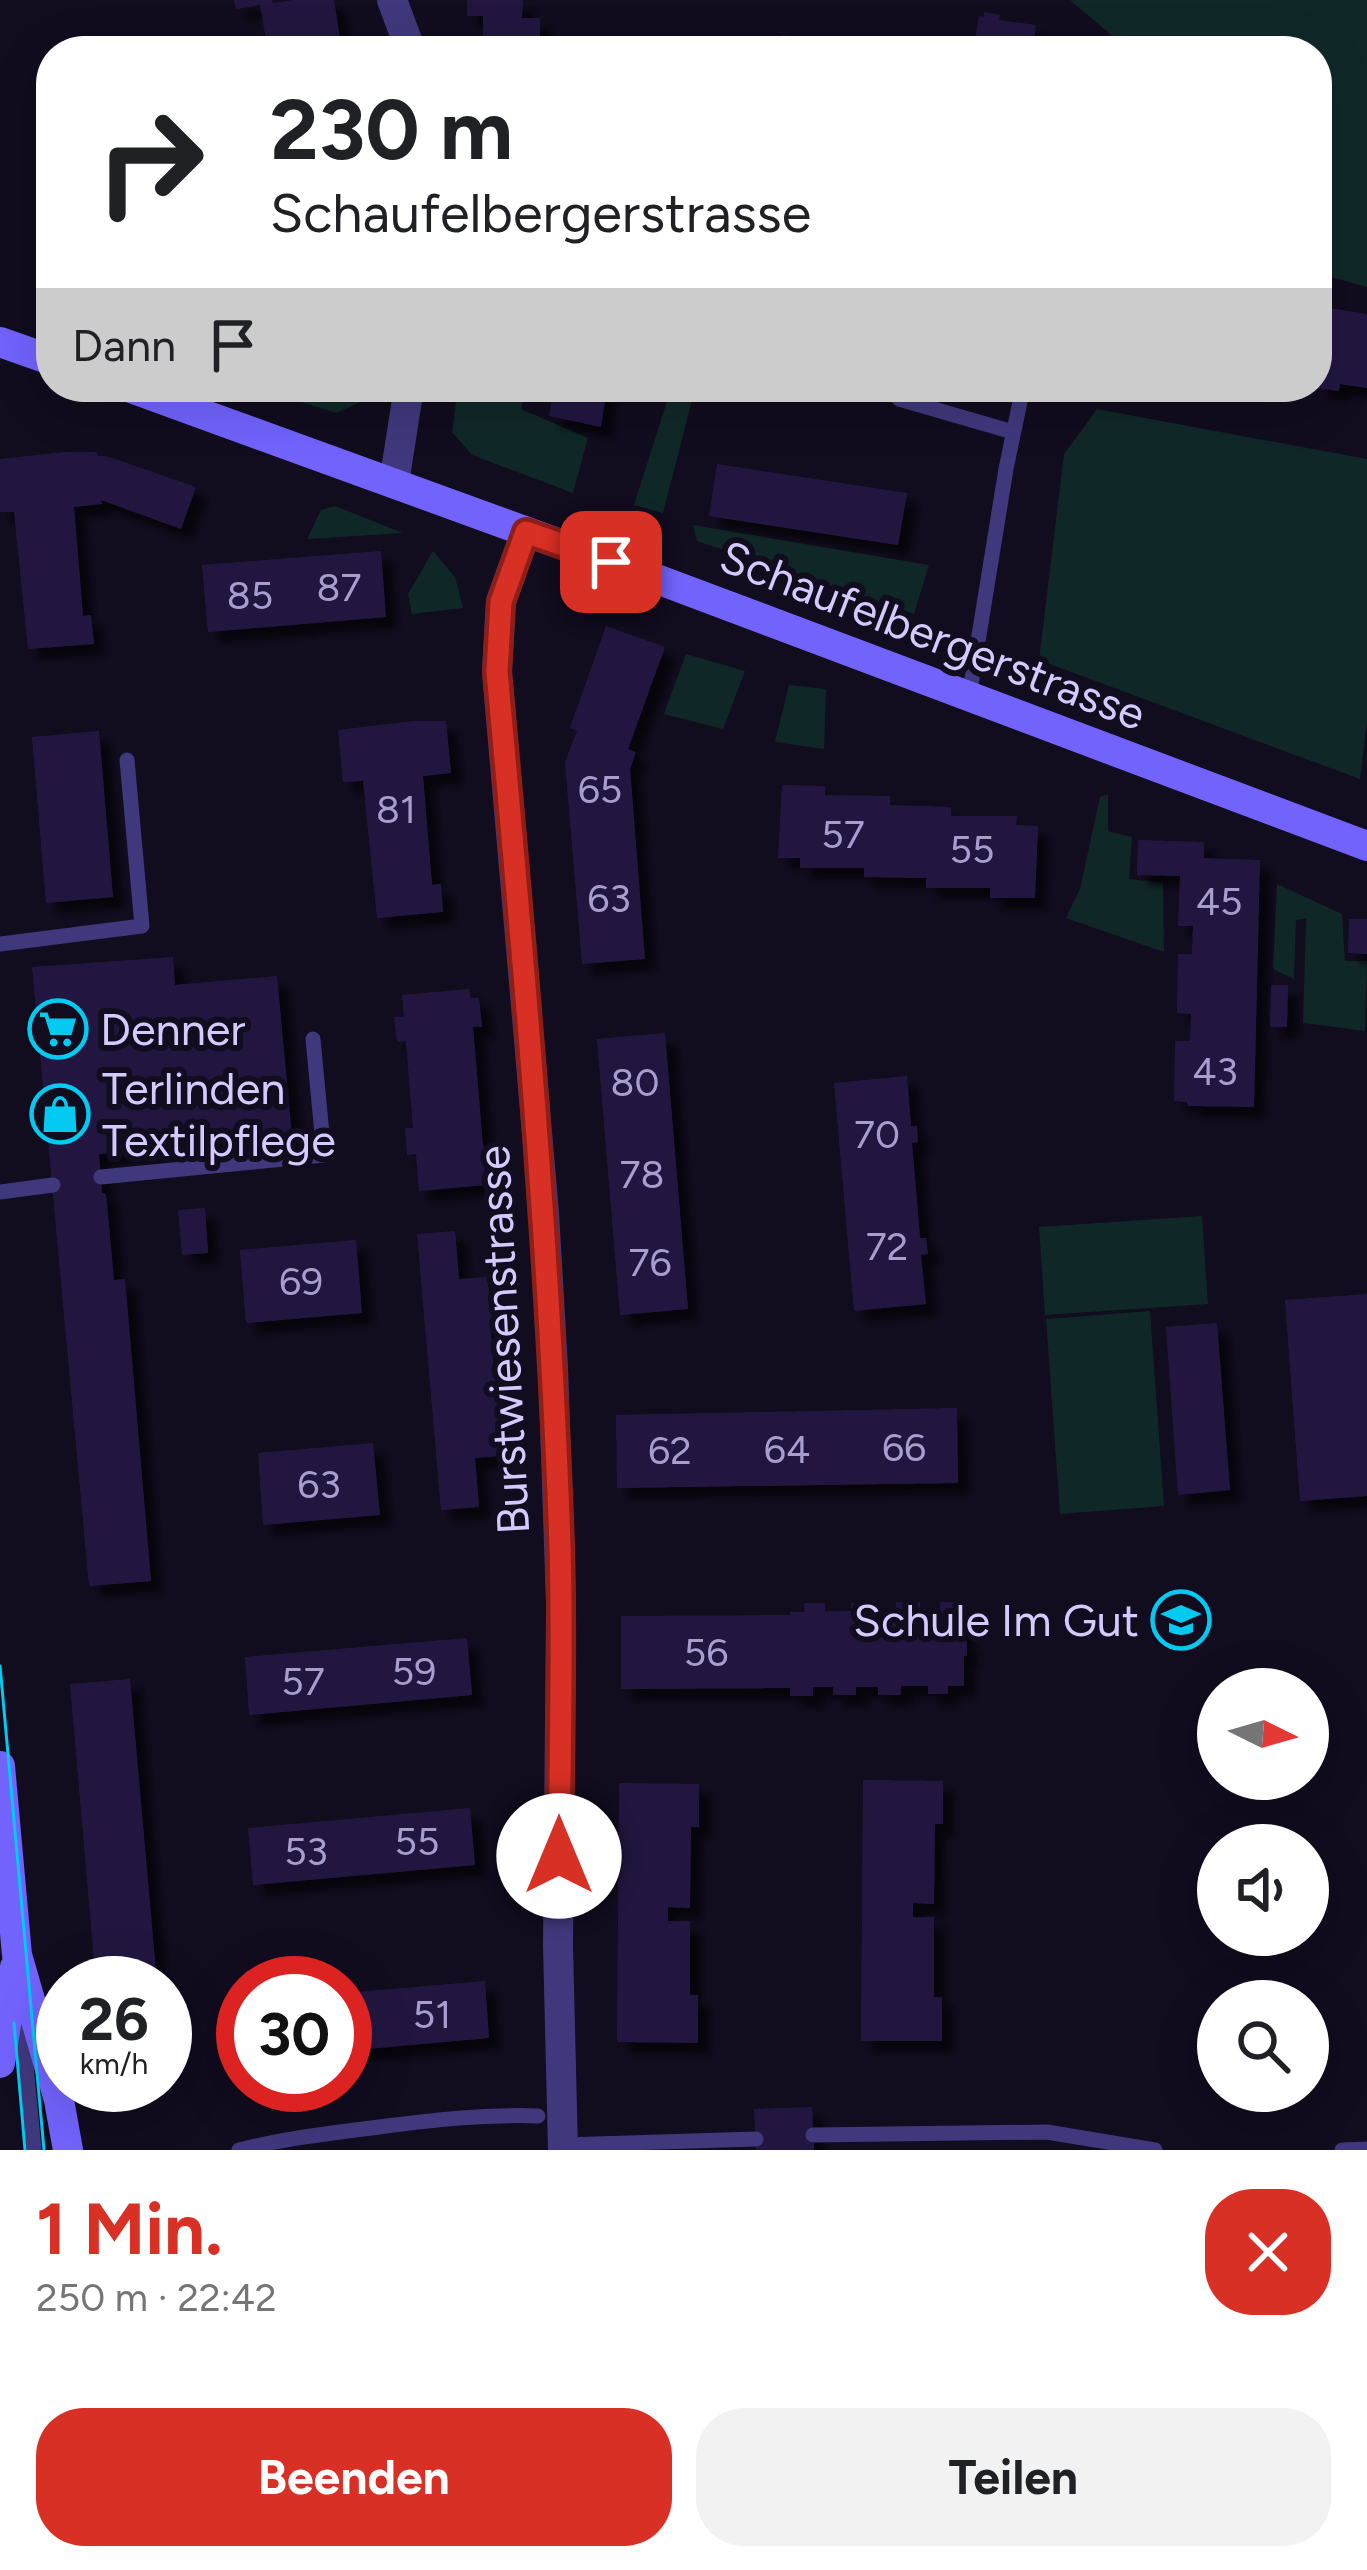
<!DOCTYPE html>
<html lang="de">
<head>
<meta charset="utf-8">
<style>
  :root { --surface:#fff; --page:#f2f2f2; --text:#202124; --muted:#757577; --accent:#d93025 }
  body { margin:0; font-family:Figtree,sans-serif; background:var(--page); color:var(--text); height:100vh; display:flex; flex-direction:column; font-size:45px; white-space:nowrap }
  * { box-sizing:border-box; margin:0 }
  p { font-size:39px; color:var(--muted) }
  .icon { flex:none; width:66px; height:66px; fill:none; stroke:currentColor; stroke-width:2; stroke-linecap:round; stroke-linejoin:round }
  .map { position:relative; height:2150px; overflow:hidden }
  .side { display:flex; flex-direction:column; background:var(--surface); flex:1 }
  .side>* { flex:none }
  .guide { position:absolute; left:36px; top:36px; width:1296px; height:366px; border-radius:48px; box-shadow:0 12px 48px #0002; background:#fff; color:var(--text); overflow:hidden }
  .needle { width:78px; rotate:95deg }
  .controls { position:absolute; left:1197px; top:1668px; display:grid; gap:24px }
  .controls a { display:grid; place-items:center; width:132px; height:132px; border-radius:50%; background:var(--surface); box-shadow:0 12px 48px #0002; font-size:60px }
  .speed { position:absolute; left:36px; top:1956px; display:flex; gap:24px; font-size:60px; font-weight:700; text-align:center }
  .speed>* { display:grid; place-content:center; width:156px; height:156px; border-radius:50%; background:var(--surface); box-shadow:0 12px 48px #0002; line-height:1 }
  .speed small { font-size:30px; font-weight:400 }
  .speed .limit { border:18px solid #d22; background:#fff; color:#111 }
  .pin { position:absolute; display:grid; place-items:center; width:102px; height:102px; color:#fff; margin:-51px; border-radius:24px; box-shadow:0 6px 18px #0006 }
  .me { position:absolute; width:132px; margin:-66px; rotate:0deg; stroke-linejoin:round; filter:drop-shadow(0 0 9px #0008) }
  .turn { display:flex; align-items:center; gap:42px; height:252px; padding:0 36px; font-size:54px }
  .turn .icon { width:156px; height:156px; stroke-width:2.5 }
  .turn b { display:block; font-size:84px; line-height:102px }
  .then { display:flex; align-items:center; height:114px; padding:0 36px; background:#0003; gap:24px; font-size:45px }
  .round { display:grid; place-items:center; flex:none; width:126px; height:126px; border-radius:48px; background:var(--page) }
  .summary { display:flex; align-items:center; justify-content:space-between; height:204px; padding:0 36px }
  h1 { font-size:72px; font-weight:700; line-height:90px; color:var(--accent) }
  .action { display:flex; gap:24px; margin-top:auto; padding:24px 36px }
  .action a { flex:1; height:138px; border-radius:48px; background:var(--accent); color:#fff; font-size:48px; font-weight:700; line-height:138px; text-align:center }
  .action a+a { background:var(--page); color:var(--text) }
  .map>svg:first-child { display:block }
  .green { fill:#102728 }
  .building { fill:#23193f; filter:url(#shadow) }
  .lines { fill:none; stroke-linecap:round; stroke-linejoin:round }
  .lane { stroke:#3f387c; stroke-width:15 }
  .street { stroke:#3f387c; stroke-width:30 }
  .secondary { stroke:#7163fc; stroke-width:30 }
  .tram { stroke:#04c9f0; stroke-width:3 }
  .route-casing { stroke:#8d1f18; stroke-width:30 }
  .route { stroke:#d93025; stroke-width:21 }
  .labels { text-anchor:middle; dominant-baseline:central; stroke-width:12; stroke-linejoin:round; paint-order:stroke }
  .number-label { font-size:39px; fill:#a89ece }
  .street-label { font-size:45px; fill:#d4cafe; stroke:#110c1e }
  .poi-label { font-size:45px; fill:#d4cafe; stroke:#110c1e; text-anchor:start }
</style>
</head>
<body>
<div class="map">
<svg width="1367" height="2150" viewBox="0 0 1367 2150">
  <defs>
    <filter id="shadow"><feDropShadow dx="11" dy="11" stdDeviation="3" flood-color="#0009"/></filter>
  </defs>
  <rect width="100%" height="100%" fill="#110c1e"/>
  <g class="green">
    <path d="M1070 0H1367V287L1317 273V51H1130Z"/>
    <path d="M282 387H381L378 394 336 413 292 399Z"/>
    <path d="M458 387H527L521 409 588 438 573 493 472 455 452 432Z"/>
    <path d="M668 398 692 400 663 513 634 505Z"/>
    <path d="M1097 409 1367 459V722L1360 779 1039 660 1064 454Z"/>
    <path d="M335 506 403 533 307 539 321 510Z"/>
    <path d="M693 525 929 565 914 614 697 541Z"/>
    <path d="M433 551 455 577 463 608 412 614 408 594Z"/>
    <path d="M686 654 745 671 723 729 664 714Z"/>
    <path d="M789 685 826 689 824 749 775 742Z"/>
    <path d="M1108 794V831L1132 837 1129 879 1163 883 1164 952 1066 918 1080 889 1100 797Z"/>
    <path d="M1277 884 1342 914 1345 961H1367L1365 1031 1303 1023 1306 918 1296 920 1294 979 1273 969Z"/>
    <path d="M1202 1216 1208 1304 1045 1315 1039 1227Z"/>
    <path d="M1150 1311 1164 1506 1060 1514 1046 1319Z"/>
  </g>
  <g class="building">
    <path d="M234 0H272L273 3 294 0H334L342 51H268L260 5 236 9Z"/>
    <path d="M467 0H523L522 18H540V51H483V16H467Z"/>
    <path d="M984 12 1000 15 999 20 1036 25 1033 51H973L979 16 984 17Z"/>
    <path d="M782 35 832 43 831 51H780Z"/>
    <path d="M121 38 122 51H54L53 46Z"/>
    <path d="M1317 306 1367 314V388L1340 384 1339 391 1317 388Z"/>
    <path d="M547 387H607L601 427 549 416 553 393 546 392Z"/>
    <path d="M65 452H97L98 456H106L196 487 181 529 101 500 102 504 74 507 83 616 91 615 94 644 28 649 14 512H0V459Z"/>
    <path d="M717 464 907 493 898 545 709 516Z"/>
    <path d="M381 551 386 617 208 632 202 565Z"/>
    <path d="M606 626 665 647 628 749 636 752 630 769 645 959 582 964 565 762 577 731 570 728Z"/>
    <path d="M413 721H446L451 773 423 776 432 885 441 884 443 912 377 918 363 781 343 782 338 730Z"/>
    <path d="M99 731 113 897 46 903 32 737Z"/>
    <path d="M782 785 825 786V795L890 796V805L951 807V816H1017L1016 825 1038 826 1035 898H990V888H926V878L864 877V868H800V858H778Z"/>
    <path d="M1138 840 1204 842V858L1260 860 1254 1107 1188 1106 1187 1102 1174 1101 1175 1041H1190L1191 1014 1177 1013 1178 954H1192L1193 926H1178L1180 876 1137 875Z"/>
    <path d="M1349 919H1367V954L1348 953Z"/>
    <path d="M173 957 175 985 277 976 292 1137 99 1154 102 1193 106 1194 114 1280 125 1279 151 1581 89 1586 32 967Z"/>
    <path d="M1271 985H1288L1287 1027H1270Z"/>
    <path d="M469 989 471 998H479L482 1027H473L483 1146 491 1145 494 1174 485 1175 486 1185 419 1191 416 1154 407 1155 405 1128H413L406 1041 397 1042 394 1017H404L402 995Z"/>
    <path d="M665 1033 688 1309 620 1315 597 1039Z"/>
    <path d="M907 1076 911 1126H917L918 1142 912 1143 920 1238H926L928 1254 921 1255 926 1304 854 1311 834 1083Z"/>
    <path d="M205 1208 208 1253 182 1255 178 1210Z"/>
    <path d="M455 1231 459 1279 487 1277 494 1331 491 1332 502 1456 475 1458 479 1507 441 1510 417 1234Z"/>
    <path d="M356 1240 362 1313 246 1323 240 1250Z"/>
    <path d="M1367 1294V1496L1300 1501 1285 1300Z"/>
    <path d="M1217 1323 1230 1490 1178 1495 1166 1327Z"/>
    <path d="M957 1408 958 1483 617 1488 616 1415Z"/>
    <path d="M373 1443 380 1515 263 1525 258 1453Z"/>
    <path d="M875 1602V1611H896V1602H920V1610H940V1602H963L964 1640 967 1641V1656H964V1686H948V1694H928V1686H901V1695H878V1687H856V1695H833V1687H813V1696H790V1688L621 1689V1616L790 1615V1612H805L804 1603H825V1611H851V1603Z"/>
    <path d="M467 1638 472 1695 249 1715 245 1657Z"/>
    <path d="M130 1679 157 1983H96L70 1684Z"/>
    <path d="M863 1780 943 1781V1824H935L934 1904 913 1903V1917H934V1997H942V2041H861Z"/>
    <path d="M619 1783 699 1784V1827H691L690 1908 668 1907V1921H690V1995H698V2043L617 2042Z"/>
    <path d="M470 1808 475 1865 253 1885 248 1828Z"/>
    <path d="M485 1981 489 2038 345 2051V1993Z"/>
    <path d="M812 2107 814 2150H756L754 2109Z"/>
  </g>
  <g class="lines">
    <g class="lane">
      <path d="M899 399 1013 432"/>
      <path d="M969 697 1006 469 1023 387"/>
      <path d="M0 944 142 926 127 760"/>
      <path d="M101 1177 324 1155 313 1039"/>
      <path d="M0 1192 53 1185"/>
      <path d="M21 2010 34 2150"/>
      <path d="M813 2135 1047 2132 1155 2150"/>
      <path d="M563 2145 756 2139"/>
      <path d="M239 2150C285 2138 332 2133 379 2127 432 2120 484 2114 538 2116"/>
      <path d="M1342 2150 1367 2149"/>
    </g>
    <g class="street">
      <path d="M392 0 411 51"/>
      <path d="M394 483 409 387"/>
      <path d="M526 532 501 601 497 672 544 1213 553 1367 561 1604 558 1946 563 2150"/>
    </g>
    <g class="secondary">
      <path d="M0 342 51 360"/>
      <path d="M128 387 654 578 1367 846"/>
      <path d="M0 1766 17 1955 59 2100 68 2150"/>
      <path d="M0 2063 15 1967"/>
    </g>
    <g class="tram">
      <path d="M0 1666 44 2150"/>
      <path d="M14 2023 25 2150"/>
    </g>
  </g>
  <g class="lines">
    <defs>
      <path id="route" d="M559 1856C560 1753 563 1649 560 1546 550 1254 524 963 497 672L501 602 526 532 611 562"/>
    </defs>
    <use href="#route" class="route-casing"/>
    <use href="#route" class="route"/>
  </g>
  <defs>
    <symbol id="supermarket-ring" viewBox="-11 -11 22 22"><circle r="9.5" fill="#110c1e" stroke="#04c9f0" stroke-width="1.5"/><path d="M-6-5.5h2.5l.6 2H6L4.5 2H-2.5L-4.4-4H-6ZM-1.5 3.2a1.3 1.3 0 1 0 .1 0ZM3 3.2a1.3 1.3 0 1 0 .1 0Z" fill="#04c9f0"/></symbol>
    <symbol id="shop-ring" viewBox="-11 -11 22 22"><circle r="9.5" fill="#110c1e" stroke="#04c9f0" stroke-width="1.5"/><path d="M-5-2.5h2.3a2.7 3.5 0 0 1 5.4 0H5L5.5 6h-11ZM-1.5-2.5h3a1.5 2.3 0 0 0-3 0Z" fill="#04c9f0"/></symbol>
    <symbol id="school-ring" viewBox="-11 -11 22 22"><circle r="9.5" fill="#110c1e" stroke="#04c9f0" stroke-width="1.5"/><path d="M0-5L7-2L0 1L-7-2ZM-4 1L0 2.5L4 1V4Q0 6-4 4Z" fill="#04c9f0"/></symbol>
  </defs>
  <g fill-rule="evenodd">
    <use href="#supermarket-ring" x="25" y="996" width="66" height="66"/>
    <use href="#shop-ring" x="27" y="1081" width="66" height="66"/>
    <use href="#school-ring" x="1148" y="1587" width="66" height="66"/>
  </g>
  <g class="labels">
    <g class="number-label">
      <text x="339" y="587">87</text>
      <text x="250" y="595">85</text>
      <text x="600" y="789">65</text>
      <text x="396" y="809">81</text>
      <text x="843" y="834">57</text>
      <text x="972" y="849">55</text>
      <text x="609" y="898">63</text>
      <text x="1219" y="901">45</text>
      <text x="1215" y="1071">43</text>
      <text x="635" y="1082">80</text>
      <text x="877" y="1134">70</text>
      <text x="642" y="1174">78</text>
      <text x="887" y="1246">72</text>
      <text x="650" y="1262">76</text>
      <text x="301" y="1281">69</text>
      <text x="904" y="1447">66</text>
      <text x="787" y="1449">64</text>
      <text x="670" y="1450">62</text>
      <text x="319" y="1484">63</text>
      <text x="706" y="1652">56</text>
      <text x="414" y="1671">59</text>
      <text x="303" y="1681">57</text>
      <text x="417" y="1841">55</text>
      <text x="306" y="1851">53</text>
      <text x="432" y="2014">51</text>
    </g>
    <g class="street-label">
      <text transform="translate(933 635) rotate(21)">Schaufelbergerstrasse</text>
      <text transform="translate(503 1340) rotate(-93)">Burstwiesenstrasse</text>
    </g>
    <g class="poi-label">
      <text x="100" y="1029">Denner</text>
      <text x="102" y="1088">Terlinden<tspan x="102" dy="52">Textilpflege</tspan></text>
      <text x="1139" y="1620" text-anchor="end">Schule Im Gut</text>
    </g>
  </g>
</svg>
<div class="controls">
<a><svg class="needle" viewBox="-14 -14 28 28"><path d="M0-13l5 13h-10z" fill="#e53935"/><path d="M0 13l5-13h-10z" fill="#757577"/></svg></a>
<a><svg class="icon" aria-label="sound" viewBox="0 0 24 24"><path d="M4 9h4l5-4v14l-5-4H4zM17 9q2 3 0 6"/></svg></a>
<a><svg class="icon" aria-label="search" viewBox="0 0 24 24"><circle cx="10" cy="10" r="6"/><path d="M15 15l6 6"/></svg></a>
</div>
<div class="speed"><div>26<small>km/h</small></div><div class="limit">30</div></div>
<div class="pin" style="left:611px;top:562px;background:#d93025"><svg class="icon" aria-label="arrive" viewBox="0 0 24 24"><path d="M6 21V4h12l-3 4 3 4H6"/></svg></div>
<svg class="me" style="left:559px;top:1856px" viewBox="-20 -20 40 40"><circle r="19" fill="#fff"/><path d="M0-13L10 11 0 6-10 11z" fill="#d93025"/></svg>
<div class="guide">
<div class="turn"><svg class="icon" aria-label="right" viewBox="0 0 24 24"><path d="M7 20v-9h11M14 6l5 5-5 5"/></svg><div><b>230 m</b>Schaufelbergerstrasse</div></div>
<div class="then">Dann<svg class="icon" aria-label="arrive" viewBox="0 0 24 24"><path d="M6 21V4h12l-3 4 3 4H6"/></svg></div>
</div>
</div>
<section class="side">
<div class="summary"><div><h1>1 Min.</h1><p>250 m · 22:42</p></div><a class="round" style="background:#d93025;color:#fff"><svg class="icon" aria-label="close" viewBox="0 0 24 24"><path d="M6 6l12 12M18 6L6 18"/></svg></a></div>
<div class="action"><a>Beenden</a><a>Teilen</a></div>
</section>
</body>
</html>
